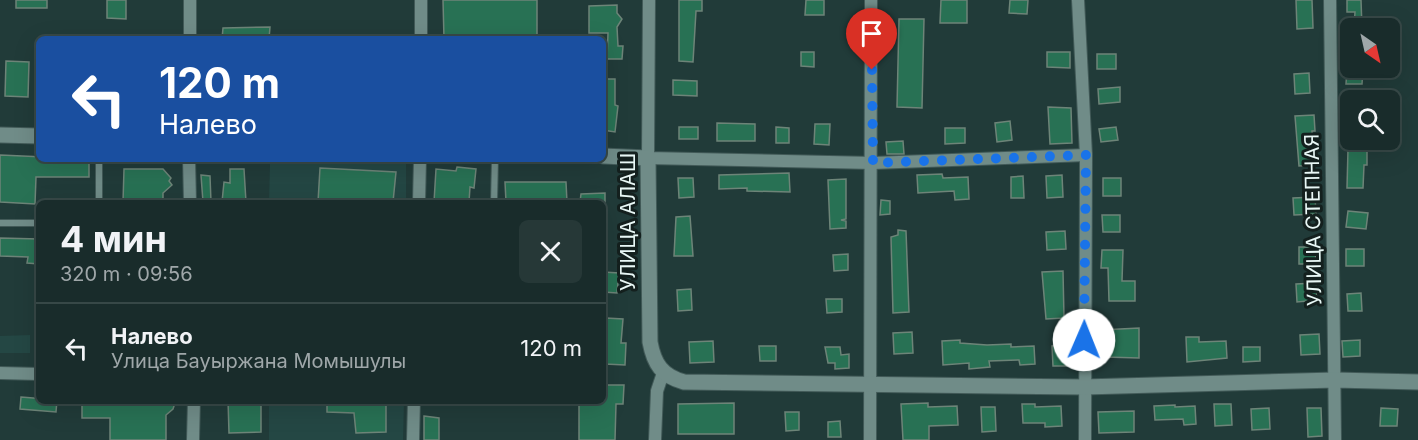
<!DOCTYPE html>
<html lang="ru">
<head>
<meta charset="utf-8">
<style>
  :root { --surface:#192c2b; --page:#263837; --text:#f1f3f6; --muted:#9fa7a9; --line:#374847 }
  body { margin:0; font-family:Inter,sans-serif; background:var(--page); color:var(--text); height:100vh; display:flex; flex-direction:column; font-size:22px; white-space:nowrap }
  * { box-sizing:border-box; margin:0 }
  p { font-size:20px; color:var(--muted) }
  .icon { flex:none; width:33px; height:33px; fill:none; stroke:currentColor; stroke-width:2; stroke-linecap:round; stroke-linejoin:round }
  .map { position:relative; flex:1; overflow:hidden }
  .details { position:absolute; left:36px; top:200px; width:570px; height:204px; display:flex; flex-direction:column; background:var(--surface); border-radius:9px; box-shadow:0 6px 24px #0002,0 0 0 2px var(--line) }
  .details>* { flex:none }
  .top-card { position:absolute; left:36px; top:36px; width:570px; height:126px; border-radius:9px; box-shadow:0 6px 24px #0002,0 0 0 2px var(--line); background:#1a4fa0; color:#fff; overflow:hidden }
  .needle { width:39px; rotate:146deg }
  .buttons { position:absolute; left:1340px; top:18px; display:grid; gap:12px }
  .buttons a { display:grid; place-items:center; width:60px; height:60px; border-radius:9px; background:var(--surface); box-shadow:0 6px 24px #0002,0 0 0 2px var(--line); font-size:30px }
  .pin { position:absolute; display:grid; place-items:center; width:51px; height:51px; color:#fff; margin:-62px -26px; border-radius:50% 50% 50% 0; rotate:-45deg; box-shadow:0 0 6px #0007 }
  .pin .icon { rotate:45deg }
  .me { position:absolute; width:66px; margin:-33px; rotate:1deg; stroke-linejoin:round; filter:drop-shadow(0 0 4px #0008) }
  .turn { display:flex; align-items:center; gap:21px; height:126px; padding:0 24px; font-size:27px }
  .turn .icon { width:78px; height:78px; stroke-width:2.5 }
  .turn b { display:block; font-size:42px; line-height:51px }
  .round { display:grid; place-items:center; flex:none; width:63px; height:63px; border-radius:9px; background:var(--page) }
  .headline { display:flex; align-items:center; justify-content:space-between; height:102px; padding:0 24px }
  h1 { font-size:36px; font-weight:700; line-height:45px }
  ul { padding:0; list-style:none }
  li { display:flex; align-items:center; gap:18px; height:90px; padding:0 24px; border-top:2px solid var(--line) }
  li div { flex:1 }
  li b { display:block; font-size:22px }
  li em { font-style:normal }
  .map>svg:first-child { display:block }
  .built { fill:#244744 }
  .building { fill:#287154; stroke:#6d8478; stroke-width:1.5 }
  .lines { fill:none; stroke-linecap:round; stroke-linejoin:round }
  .service-casing { stroke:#425a58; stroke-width:8 }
  .minor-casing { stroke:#425a58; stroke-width:14 }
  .tertiary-casing { stroke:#425a58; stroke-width:17 }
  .service { stroke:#708c88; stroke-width:6 }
  .minor { stroke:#708c88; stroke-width:12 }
  .tertiary { stroke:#708c88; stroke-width:15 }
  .route { stroke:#1a73e8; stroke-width:10; stroke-dasharray:0 18 }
  .labels { text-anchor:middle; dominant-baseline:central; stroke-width:6; stroke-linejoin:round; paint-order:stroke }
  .street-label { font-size:20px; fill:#e9f8f6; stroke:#14201e }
</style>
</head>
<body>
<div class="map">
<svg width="1418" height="440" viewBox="0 0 1418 440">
  <rect width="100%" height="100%" fill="#213b39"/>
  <g class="built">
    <path d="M406 160V202H269L270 164Z"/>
    <path d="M30 335V353H0V336Z"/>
    <path d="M269 401H404L403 440H269Z"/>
  </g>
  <g class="building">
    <rect x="16" y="0" width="31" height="8"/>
    <path d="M107 0H126V19L107 18Z"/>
    <path d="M443 0H537V39H444Z"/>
    <path d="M679 0H702V11H696L693 62 679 61Z"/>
    <path d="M806 0H824V15H805Z"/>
    <path d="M941 0H967V23H940Z"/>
    <path d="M1010 0H1028L1027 14 1009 13Z"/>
    <path d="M1296 0H1312L1313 28 1297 29Z"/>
    <path d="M1347 0H1361L1362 28H1354L1355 12H1347Z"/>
    <path d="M617 5V13L622 19 617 27 618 46H623L622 59H607L608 33H589V6Z"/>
    <path d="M899 19H924L922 108 897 107Z"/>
    <path d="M270 27 269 39H222L223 28Z"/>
    <path d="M801 52H814V67L801 66Z"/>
    <path d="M1047 52H1070V68L1047 67Z"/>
    <rect x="1097" y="54" width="19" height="15"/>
    <path d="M6 61 29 62 28 97 5 96Z"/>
    <path d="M1347 70H1363L1362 84H1346Z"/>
    <path d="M1309 73 1310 93 1295 94 1294 74Z"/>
    <path d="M603 79H615V105L618 106 615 132 603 130Z"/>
    <path d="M673 80 697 81V96L673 95Z"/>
    <path d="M1120 87V102L1099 104 1098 89Z"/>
    <path d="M1048 107 1071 108 1072 143 1050 144Z"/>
    <path d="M1314 115 1315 131H1312L1313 165 1299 166 1295 116Z"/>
    <path d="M1010 121 1012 140 997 142 995 123Z"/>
    <path d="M717 123 755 124V141H717Z"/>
    <path d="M815 124H830L829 145 814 144Z"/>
    <rect x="679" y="127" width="19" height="12"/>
    <path d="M776 127 789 128V143H776Z"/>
    <path d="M1116 127 1118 140 1101 142 1099 129Z"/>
    <path d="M945 128H965V143L945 144Z"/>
    <path d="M903 141 904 154H887L886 142Z"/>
    <path d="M1348 149 1367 150V165H1364L1363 188H1347Z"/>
    <path d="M0 155 89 159V177H36L35 204 0 202Z"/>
    <path d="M457 167 476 169 474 188 470 187 469 202H434L436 169 456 171Z"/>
    <path d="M320 168 396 172 393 202H318Z"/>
    <path d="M124 169H163L171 178 169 181 172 185 163 193V202H123Z"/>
    <path d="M230 169H244L246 202H222L224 182 230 183Z"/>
    <path d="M789 173 790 192 747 191V188L719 189V175Z"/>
    <path d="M942 174 943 178 968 177 969 199 955 200 954 191 918 193 917 175Z"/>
    <path d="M201 175 210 176 211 202H203Z"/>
    <path d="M1062 175 1063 197 1047 198 1046 176Z"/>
    <path d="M1023 176 1024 198H1011V177Z"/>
    <path d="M678 178H693L694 197 679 198Z"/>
    <rect x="1103" y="178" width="18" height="18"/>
    <path d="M846 179V219L841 220 846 221V228L830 229 828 180Z"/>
    <path d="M505 182H566L567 202H506Z"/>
    <path d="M605 193V202H580L581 194Z"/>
    <path d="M1315 197 1316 214 1294 215 1293 198Z"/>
    <path d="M881 200 890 201V214L880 215Z"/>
    <path d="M1348 211 1368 213 1366 229 1346 227Z"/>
    <path d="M1102 215H1120V232H1103Z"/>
    <path d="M690 216 693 256H674L676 217Z"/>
    <path d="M898 230 906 231 909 312 893 313 891 237 898 235Z"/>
    <path d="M1065 231 1066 249 1047 250 1046 232Z"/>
    <path d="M0 238 39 239V264L27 263 28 257 0 256Z"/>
    <path d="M1299 247H1315L1316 264H1299Z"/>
    <rect x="1346" y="249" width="18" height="17"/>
    <path d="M1102 250H1123L1122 281H1135V301H1109L1108 268H1101Z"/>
    <path d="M848 254V270L834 271 833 255Z"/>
    <path d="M1063 271 1064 318 1046 319 1042 272Z"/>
    <path d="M603 272 619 273 617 293 603 292Z"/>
    <path d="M1316 283 1317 300 1297 302 1296 284Z"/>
    <path d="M691 289 692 310 678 311 677 290Z"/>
    <path d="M1361 293 1362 311H1348L1347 294Z"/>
    <path d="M826 299H842V312L827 313Z"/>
    <path d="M606 318 623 319 621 343H626L625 365 605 364Z"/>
    <path d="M1139 328V358L1105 357 1101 330Z"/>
    <path d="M912 332 913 353 894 354 893 333Z"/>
    <path d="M1319 334 1320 354 1301 355 1300 335Z"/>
    <path d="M1186 337H1199V342L1226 341 1227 358 1187 362Z"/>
    <path d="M960 340V343L987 345 1011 344V347L1034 346 1035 364 1020 365 1019 360 989 361 990 367 969 369V363L943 365 942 341Z"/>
    <path d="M1360 340V356L1343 357 1342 341Z"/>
    <path d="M713 341 714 362 690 363 689 342Z"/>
    <path d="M1068 345 1069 366H1053L1052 346Z"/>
    <path d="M759 346H776V361H760Z"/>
    <path d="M825 347H840L841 355 849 354V368L835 369V363H828Z"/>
    <path d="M1243 347H1260V361L1243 362Z"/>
    <path d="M603 385H624L623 404H616L615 440H579V400H603Z"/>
    <path d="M21 397 57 400 56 412 20 409Z"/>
    <path d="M82 400 157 401 176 400 173 409 166 415V440H110V418H82Z"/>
    <path d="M228 400H261V432L229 433Z"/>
    <path d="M327 400H386V432L356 433 354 413 327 412Z"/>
    <path d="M734 403V434H678V404Z"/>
    <path d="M928 403V407L957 406 958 425 929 426V440H903L901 404Z"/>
    <path d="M1022 404H1035V407L1061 406 1062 426 1045 427V423H1023Z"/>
    <path d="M1214 404H1231L1232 425 1215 426Z"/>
    <path d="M1175 405V407L1195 406 1196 424 1184 425 1183 419 1155 420 1154 406Z"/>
    <path d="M981 407H995L996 431 982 432Z"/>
    <path d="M1269 408 1270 429 1252 430 1251 409Z"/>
    <path d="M1307 408H1321L1322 436 1308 437Z"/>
    <path d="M1381 408 1398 409 1397 426H1380Z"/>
    <path d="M1134 411V432L1099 433 1098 412Z"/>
    <path d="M785 412H799V430L786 431Z"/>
    <path d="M424 416 439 418V440H424Z"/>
    <path d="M840 421 841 437H828V422Z"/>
  </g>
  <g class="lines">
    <defs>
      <g id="service">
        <path d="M99 202V159"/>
        <path d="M494 202 495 159"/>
        <path d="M0 223H39"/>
      </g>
      <g id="minor">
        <path d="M649 0 648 158 873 163 1086 155"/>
        <path d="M1078 0 1086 155 1085 440"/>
        <path d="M1330 0 1335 440"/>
        <path d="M190 39V0"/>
        <path d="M421 39V0"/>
        <path d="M189 159 190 202"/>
        <path d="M419 202 420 159"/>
        <path d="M0 373 39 374"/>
        <path d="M193 440 194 400"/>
        <path d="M413 440 414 400"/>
        <path d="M655 440 657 391 663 373"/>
        <path d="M870 440 871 0"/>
      </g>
      <g id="tertiary">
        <path d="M0 135 39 136"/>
        <path d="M603 156 648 158 650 342C654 364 662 376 684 382L1084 387 1335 380 1418 382"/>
      </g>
    </defs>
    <use href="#service" class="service-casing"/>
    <use href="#minor" class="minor-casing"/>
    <use href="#tertiary" class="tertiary-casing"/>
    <use href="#service" class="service"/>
    <use href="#minor" class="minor"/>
    <use href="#tertiary" class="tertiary"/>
  </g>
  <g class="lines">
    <path class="route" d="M872 70 873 163 1086 155 1084 340"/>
  </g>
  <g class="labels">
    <g class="street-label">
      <text transform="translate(1313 220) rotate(-91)">УЛИЦА СТЕПНАЯ</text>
      <text transform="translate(628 222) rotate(-90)">УЛИЦА АЛАШ</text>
    </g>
  </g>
</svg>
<div class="buttons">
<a><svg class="needle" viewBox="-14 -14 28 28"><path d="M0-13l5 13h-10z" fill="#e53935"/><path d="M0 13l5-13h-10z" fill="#9fa7a9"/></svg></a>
<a><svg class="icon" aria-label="search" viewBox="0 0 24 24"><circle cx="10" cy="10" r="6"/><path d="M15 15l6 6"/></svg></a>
</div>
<div class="pin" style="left:872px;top:70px;background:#d93025"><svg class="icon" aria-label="arrive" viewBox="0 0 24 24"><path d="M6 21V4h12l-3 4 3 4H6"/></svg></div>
<svg class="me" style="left:1084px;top:340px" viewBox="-20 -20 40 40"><circle r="19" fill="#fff"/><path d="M0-13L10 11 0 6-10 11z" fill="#1a73e8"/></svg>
<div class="top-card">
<div class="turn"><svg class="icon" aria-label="left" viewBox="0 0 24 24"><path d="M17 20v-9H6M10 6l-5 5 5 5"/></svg><div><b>120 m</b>Налево</div></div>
</div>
<section class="details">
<div class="headline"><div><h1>4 мин</h1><p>320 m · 09:56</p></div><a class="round"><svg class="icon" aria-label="close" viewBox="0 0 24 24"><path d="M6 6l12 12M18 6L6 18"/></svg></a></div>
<ul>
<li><svg class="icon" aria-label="left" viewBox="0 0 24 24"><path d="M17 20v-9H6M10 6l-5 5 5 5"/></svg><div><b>Налево</b><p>Улица Бауыржана Момышулы</p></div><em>120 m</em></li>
</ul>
</section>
</div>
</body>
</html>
